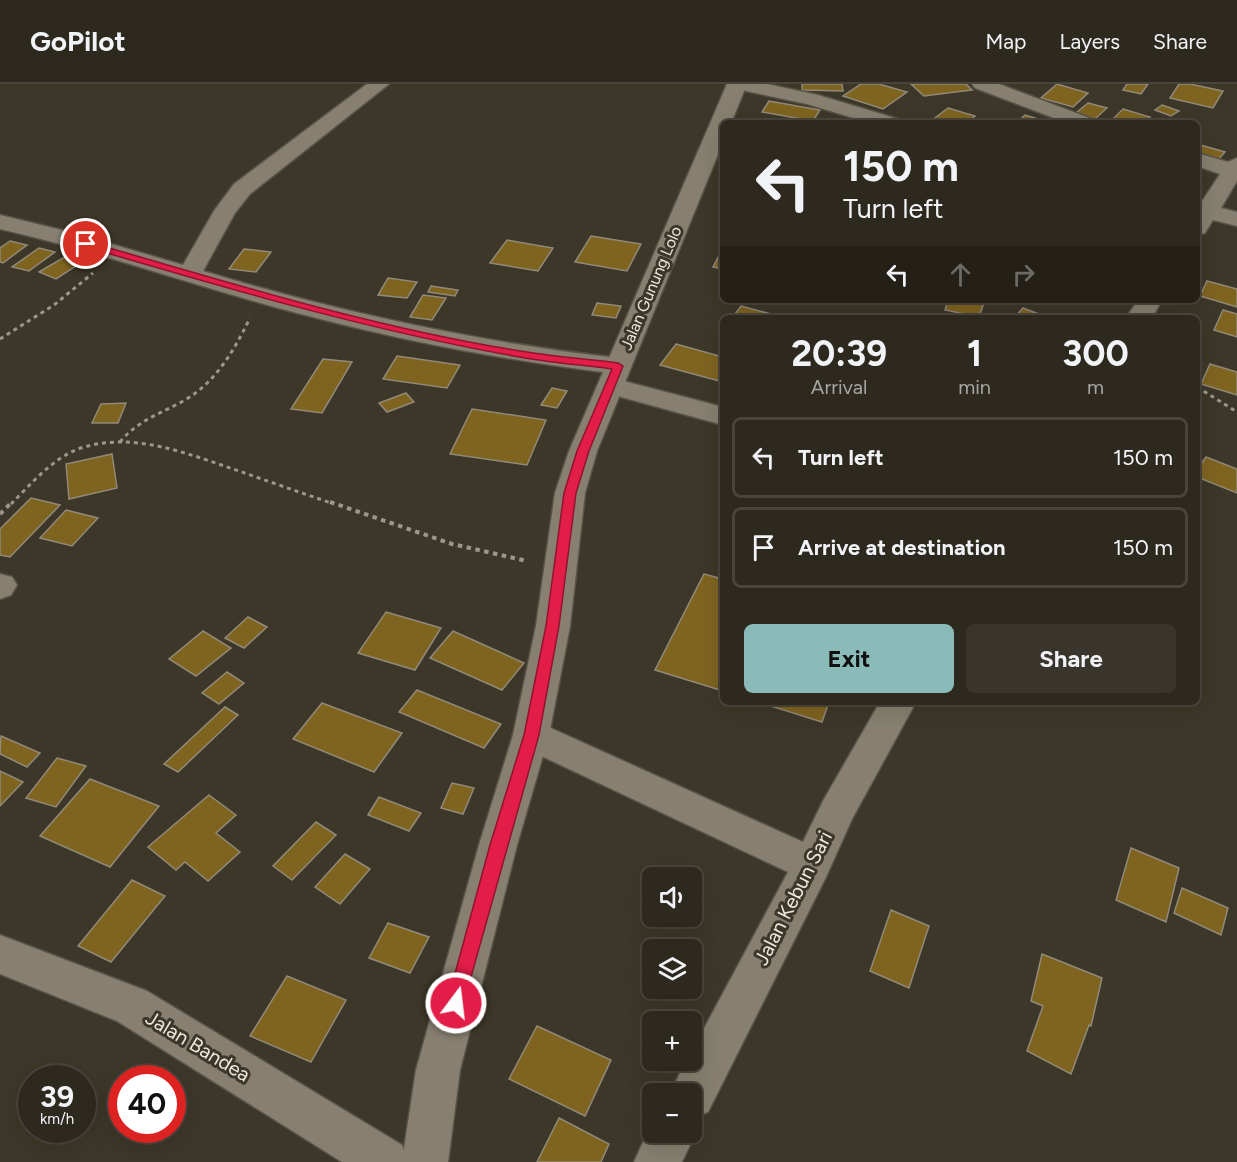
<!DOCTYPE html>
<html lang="en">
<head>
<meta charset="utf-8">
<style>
  :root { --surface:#2e291f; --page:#3a352c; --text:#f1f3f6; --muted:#a7a6a4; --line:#49453d; --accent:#8bbbb9 }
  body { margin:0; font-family:Figtree,sans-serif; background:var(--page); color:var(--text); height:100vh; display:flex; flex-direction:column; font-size:22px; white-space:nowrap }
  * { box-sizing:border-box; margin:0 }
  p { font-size:20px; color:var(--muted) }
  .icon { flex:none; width:33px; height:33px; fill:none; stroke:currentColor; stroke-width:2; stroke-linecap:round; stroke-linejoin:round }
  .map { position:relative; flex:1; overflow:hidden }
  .sheet { position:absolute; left:720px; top:231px; width:480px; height:390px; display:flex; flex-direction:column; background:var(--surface); border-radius:9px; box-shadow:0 6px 24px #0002,0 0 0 2px var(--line) }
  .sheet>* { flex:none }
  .top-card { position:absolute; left:720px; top:36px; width:480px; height:183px; border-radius:9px; box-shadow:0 6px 24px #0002,0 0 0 2px var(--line); background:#2e291f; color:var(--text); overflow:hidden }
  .buttons { position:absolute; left:642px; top:783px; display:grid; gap:12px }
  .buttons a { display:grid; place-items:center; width:60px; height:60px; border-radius:9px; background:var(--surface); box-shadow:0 6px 24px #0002,0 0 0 2px var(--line); font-size:30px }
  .speed { position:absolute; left:18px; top:981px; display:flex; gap:12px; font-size:30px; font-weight:700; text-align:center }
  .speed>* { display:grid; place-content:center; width:78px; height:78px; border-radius:50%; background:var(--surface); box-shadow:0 6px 24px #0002,0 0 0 2px var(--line); line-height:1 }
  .speed small { font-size:15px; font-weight:400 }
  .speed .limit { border:9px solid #d22; background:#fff; color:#111 }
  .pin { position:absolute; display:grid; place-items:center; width:51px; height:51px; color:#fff; margin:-26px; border:3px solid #fff; border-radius:50%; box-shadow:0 2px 6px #0007 }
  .me { position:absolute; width:66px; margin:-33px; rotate:15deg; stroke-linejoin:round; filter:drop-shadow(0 0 4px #0008) }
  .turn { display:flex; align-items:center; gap:21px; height:126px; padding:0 24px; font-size:27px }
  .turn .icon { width:78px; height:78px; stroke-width:2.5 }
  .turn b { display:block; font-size:42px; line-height:51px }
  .lanes { display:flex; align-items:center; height:57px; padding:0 24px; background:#0003; justify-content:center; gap:30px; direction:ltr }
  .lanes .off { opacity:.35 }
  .eta { display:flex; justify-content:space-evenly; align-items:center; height:102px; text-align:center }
  .eta b { font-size:36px; font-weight:700; line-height:42px }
  .action { display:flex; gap:12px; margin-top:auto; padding:12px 24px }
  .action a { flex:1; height:69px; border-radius:9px; background:var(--accent); color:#111; font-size:24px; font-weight:700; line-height:69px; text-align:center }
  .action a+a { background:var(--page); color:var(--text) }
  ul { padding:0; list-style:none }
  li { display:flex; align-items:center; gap:18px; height:81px; margin:0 12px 9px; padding:0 12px; border:3px solid var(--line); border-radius:9px }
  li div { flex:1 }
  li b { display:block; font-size:22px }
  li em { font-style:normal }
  header { display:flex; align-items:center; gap:36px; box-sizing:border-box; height:84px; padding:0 30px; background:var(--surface); border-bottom:2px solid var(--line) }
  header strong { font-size:28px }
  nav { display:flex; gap:33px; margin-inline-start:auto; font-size:21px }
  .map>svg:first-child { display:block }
  .building { fill:#7f6420; stroke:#918979; stroke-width:1.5 }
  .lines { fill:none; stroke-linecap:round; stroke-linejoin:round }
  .street-casing { stroke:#585347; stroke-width:3 }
  .secondary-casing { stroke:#585347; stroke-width:3 }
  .path-far1 { stroke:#9c978c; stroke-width:3; stroke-dasharray:4 4; stroke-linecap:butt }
  .path { stroke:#9c978c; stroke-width:4; stroke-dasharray:4.5 4.5; stroke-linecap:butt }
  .street { fill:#878070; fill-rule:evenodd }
  .secondary { fill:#878070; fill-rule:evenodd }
  .route { fill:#e11d48; stroke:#92132f; stroke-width:1.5 }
  .labels { text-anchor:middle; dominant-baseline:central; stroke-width:6; stroke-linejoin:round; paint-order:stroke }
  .street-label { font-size:16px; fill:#ece8df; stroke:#3d3729 }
  .near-street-label { font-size:20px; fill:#ece8df; stroke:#3d3729 }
</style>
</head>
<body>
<header>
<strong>GoPilot</strong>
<nav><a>Map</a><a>Layers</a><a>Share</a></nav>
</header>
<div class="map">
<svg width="1237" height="1078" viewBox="0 0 1237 1078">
  <rect width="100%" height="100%" fill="#3d3729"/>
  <g class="building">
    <path d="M802 0H842L843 7 802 6Z"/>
    <path d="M861 0H879L907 8 883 25 843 12Z"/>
    <path d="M911 0H966L972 6 924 12Z"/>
    <path d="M1057 0 1088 9 1073 23 1041 14Z"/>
    <path d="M1127 0H1148L1141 10 1123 6Z"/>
    <path d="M1179 0H1190L1223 7 1213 24 1170 14Z"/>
    <path d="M769 17 820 26 813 37 762 28Z"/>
    <path d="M1088 19 1107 24 1095 35 1076 29Z"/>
    <path d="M1162 21 1179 27 1171 32 1155 26Z"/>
    <path d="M948 24 975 32 966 39H939L931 37Z"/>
    <path d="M1123 25 1150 33 1143 39 1111 37Z"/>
    <path d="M1025 31 1051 39H1016Z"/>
    <path d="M1197 60 1225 68 1217 77 1197 71Z"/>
    <path d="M591 152 641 160 627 187 575 178Z"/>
    <path d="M507 156 553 164 538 187 490 179Z"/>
    <path d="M10 157 27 161 3 179 0 178V164Z"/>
    <path d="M39 164 55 168 29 187 12 183Z"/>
    <path d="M723 164V185L713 183Z"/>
    <path d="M244 165 271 168 256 188 229 185Z"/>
    <path d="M68 171 84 177 56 195 39 188Z"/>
    <path d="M388 194 417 198 407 214 378 211Z"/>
    <path d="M1207 197 1237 205V223L1200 212Z"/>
    <path d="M431 202 458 206 455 212 428 208Z"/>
    <path d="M423 211 446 214 432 236 410 233Z"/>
    <path d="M948 216H985L979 233 945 226Z"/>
    <path d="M597 219 621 222 616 234 592 231Z"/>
    <path d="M741 222 782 233 732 234Z"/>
    <path d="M1023 224 1049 234H1014Z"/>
    <path d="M1223 226 1237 230V253L1214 246Z"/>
    <path d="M676 260 723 273V298L660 281Z"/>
    <path d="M397 272 460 281 447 304 383 295Z"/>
    <path d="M323 275 352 278 322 329 291 325Z"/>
    <path d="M1210 280 1237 288V311L1201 300Z"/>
    <path d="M552 304 567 307 557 324 541 321Z"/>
    <path d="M406 309 414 318 387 328 379 319Z"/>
    <path d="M126 319 118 339H92L101 320Z"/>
    <path d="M472 325 546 336 527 381 450 370Z"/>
    <path d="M112 370 117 404 69 415 66 380Z"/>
    <path d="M1206 373 1237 385V409L1197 393V386Z"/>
    <path d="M31 414 60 421 10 473 0 471V445Z"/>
    <path d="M66 426 98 434 72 462 40 454Z"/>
    <path d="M704 490 723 495V607L655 586Z"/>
    <path d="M386 528 441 544 415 586 358 569Z"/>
    <path d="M248 533 267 543 244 564 225 554Z"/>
    <path d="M203 547 231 564 196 592 169 575Z"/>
    <path d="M453 547 524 579 502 606 430 574Z"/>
    <path d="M227 588 244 599 219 620 202 609Z"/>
    <path d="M417 606 501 640 484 664 399 628Z"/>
    <path d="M758 618H829L822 638Z"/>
    <path d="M322 619 402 649 374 688 293 655Z"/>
    <path d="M225 623 238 631 178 688 164 680Z"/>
    <path d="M1 652 40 669 27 683 0 670Z"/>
    <path d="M57 674 86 682 56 723 26 714Z"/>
    <path d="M0 687 23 698 0 722Z"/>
    <path d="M90 695 159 722 110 783 40 752Z"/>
    <path d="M452 699 474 704 463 730 441 724Z"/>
    <path d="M209 711 236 731 216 749 240 768 208 797 185 778 176 786 148 763Z"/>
    <path d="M379 713 421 729 409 747 368 731Z"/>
    <path d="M316 738 336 751 292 796 273 782Z"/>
    <path d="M1131 764 1179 784 1166 838 1116 816Z"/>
    <path d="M345 770 370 785 340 820 315 803Z"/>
    <path d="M132 796 165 812 111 878 78 862Z"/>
    <path d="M1182 804 1228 824 1221 851 1174 829Z"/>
    <path d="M891 826 929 842 909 904 870 887Z"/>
    <path d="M388 839 429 853 410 889 369 874Z"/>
    <path d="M1042 870 1102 894 1091 942 1089 941 1071 990 1027 967 1043 922 1031 917Z"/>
    <path d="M287 892 346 916 311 978 250 952Z"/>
    <path d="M537 942 611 976 585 1032 509 995Z"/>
    <path d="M559 1034 609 1060 601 1078H537Z"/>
  </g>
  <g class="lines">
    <defs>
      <g id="street">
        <path d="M367 0H389L250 110 235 129 203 187C339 228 477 258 618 274L627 276 631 282 627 288 618 290C509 277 402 257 297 229 197 203 101 168 0 145V131L74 149 183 181 214 127 234 100Z"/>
        <path d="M729 0H767L818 11 898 35 901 39H870L807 20 732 4Z"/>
        <path d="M972 0H999L1092 35 1095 39H1067L975 4Z"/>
        <path d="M1197 69 1228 78 1237 74V97L1221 124 1237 128V142L1213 136 1205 149 1197 151V118L1201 119 1220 90 1197 82Z"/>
        <path d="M1138 216H1162L1152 234H1126Z"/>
        <path d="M612 294 723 323V341L603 308 599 302 603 296Z"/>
        <path d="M0 490 12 493 17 501 11 511 0 515Z"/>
        <path d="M880 618H916L852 735 826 793 708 1028 692 1034V1010H670L686 976H692V967L788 788 518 661 513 651 518 641 531 636 544 641 803 758 823 717Z"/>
        <path d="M0 851 147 907 402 1061 408 1078H342L117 937 0 890Z"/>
        <path d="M692 1037 696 1048 682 1078H634L652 1039V1048H692Z"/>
      </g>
      <path id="secondary" d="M727 0H747L731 39H723V58L597 367 585 409 570 542 549 651 517 761 460 986 448 1078H402L416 986 479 761 513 651 536 542 555 409 569 367Z"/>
    </defs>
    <use href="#street" class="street-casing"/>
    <use href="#secondary" class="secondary-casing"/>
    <g class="path-far1">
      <path d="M0 255 54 221 93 189"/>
      <path d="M1197 303 1237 328"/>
      <path d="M120 358C138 336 162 329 185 316 217 297 234 266 250 234"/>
      <path d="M11 420C30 401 52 375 78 365 132 346 188 370 239 387 270 398 302 409 334 420"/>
    </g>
    <g class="path">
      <path d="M330 418 452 460 527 477"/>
      <path d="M0 430 12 418"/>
    </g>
    <use href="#street" class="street"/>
    <use href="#secondary" class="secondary"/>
  </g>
  <path class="route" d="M83 158H89C233 200 379 245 527 268 557 273 588 275 618 279L623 282 589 367 576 409 559 542 539 651 462 925 456 927 450 925 447 919 490 761 524 651 546 542 564 409 577 367 612 285C583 281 554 279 525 274 375 248 229 205 83 162Z"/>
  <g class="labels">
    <g class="street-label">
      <text transform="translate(651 204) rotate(-67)">Jalan Gunung Lolo</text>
    </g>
    <g class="near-street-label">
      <text transform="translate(793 814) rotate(-63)">Jalan Kebun Sari</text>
      <text transform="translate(198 962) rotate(31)">Jalan Bandea</text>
    </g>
  </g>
</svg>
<div class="buttons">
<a><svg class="icon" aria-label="sound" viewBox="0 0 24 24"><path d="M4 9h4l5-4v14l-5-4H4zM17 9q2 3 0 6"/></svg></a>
<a><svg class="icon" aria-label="layers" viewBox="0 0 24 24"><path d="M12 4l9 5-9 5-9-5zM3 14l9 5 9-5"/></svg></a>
<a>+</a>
<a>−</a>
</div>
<div class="speed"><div>39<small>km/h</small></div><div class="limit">40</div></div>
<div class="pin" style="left:86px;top:160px;background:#d93025"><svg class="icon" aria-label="arrive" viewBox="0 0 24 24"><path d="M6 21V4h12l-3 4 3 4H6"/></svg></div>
<svg class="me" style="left:456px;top:919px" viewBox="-20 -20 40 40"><circle r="17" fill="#e11d48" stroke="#fff" stroke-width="3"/><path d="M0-11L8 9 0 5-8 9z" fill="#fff"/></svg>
<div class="top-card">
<div class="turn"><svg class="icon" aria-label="left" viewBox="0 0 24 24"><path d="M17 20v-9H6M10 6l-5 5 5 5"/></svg><div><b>150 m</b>Turn left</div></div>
<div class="lanes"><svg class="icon" aria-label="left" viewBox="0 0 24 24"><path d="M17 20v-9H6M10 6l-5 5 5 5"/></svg><svg class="icon off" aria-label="ahead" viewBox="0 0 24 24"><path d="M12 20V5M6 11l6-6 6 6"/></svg><svg class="icon off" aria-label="right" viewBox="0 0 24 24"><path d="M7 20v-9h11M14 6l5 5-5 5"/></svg></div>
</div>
<section class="sheet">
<div class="eta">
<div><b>20:39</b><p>Arrival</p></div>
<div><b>1</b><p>min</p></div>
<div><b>300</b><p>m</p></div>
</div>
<ul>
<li><svg class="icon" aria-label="left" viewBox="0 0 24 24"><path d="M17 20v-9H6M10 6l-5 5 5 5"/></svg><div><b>Turn left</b></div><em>150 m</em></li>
<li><svg class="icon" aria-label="arrive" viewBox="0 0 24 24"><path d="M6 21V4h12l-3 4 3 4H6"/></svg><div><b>Arrive at destination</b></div><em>150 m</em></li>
</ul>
<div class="action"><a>Exit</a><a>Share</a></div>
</section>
</div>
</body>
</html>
